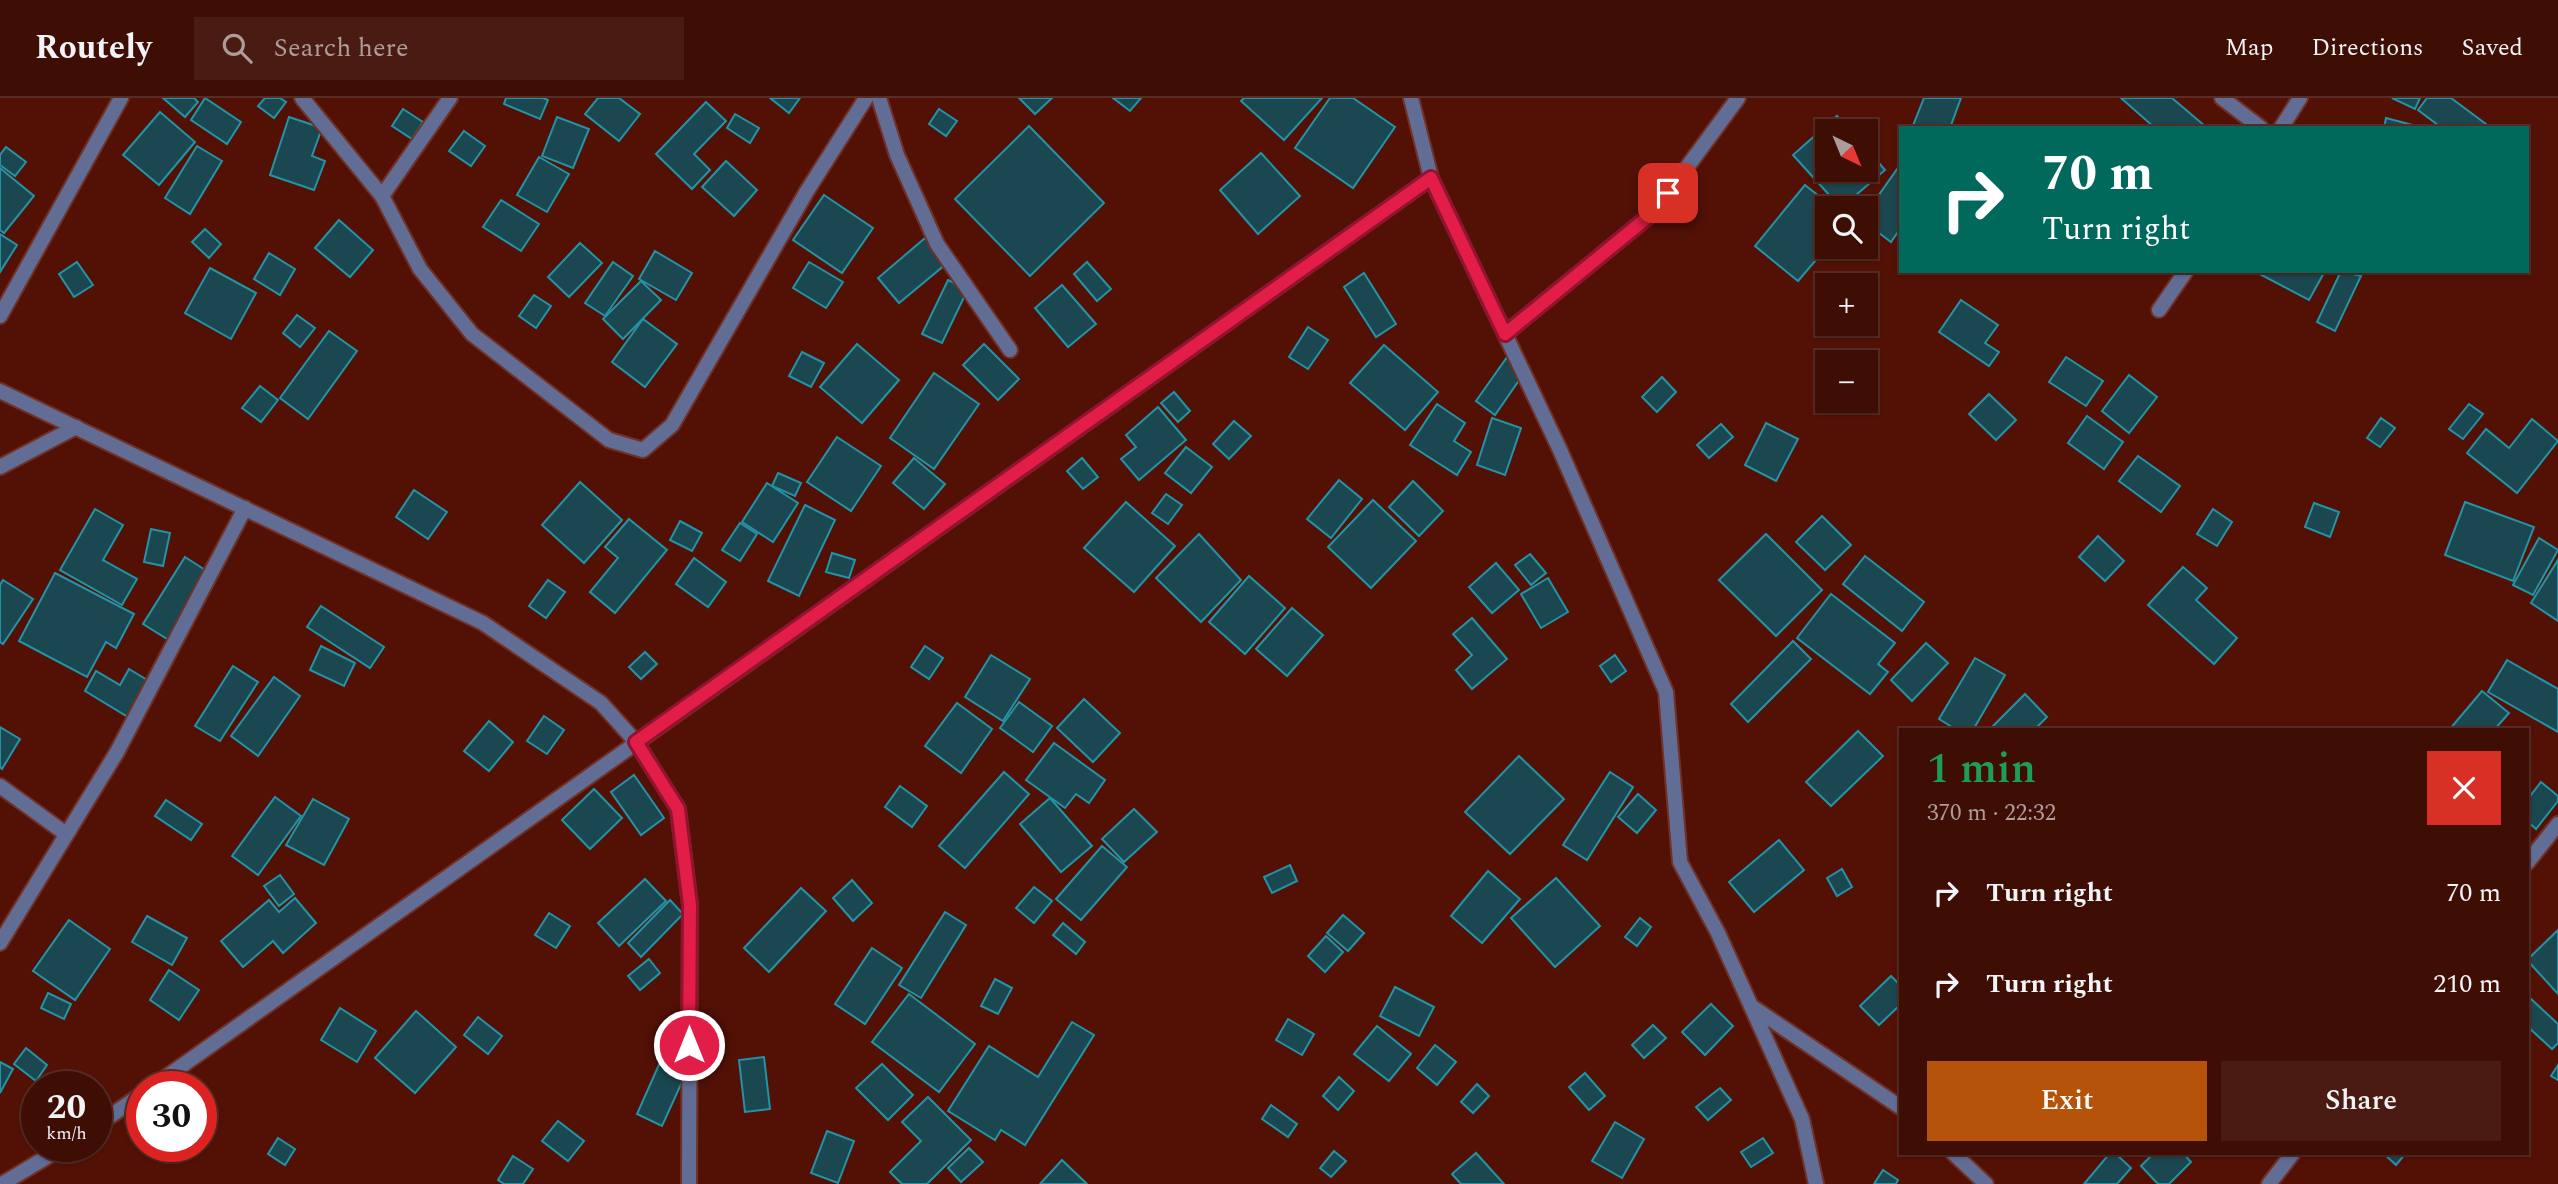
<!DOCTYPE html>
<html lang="en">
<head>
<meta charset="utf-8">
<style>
  :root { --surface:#3e0d04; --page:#491b13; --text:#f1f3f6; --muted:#ad9c9a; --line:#572d26; --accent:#b45309 }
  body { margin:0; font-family:Spectral,serif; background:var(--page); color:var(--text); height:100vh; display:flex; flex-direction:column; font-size:26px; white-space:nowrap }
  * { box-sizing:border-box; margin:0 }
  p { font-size:23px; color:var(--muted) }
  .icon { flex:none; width:38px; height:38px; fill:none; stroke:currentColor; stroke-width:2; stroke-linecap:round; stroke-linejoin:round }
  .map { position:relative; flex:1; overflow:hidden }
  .details { position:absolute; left:1899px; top:630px; width:630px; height:427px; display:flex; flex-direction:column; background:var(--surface); border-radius:0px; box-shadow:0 2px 5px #0004,0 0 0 2px var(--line) }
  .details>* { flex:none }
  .top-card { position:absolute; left:1899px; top:28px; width:630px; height:147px; border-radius:0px; box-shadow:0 2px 5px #0004,0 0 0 2px var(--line); background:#00695c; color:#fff; overflow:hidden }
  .needle { width:46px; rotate:137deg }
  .buttons { position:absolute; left:1815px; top:21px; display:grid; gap:14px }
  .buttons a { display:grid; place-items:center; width:63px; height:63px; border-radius:0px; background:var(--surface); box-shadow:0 2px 5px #0004,0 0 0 2px var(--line); font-size:35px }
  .speed { position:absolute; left:21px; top:973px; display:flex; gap:14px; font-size:35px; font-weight:700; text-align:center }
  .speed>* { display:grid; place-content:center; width:91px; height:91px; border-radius:50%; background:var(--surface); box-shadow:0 2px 5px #0004,0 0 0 2px var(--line); line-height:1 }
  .speed small { font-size:18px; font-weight:400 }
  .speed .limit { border:10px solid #d22; background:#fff; color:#111 }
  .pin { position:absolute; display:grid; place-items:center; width:60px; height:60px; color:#fff; margin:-30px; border-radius:14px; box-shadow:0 4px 10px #0006 }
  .me { position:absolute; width:77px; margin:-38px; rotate:0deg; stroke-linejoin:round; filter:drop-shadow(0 0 5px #0008) }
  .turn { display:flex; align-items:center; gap:24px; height:147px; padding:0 28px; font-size:32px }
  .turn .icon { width:91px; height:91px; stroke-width:2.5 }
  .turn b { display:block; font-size:49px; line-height:60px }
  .round { display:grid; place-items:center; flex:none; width:74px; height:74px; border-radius:0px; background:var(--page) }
  .headline { display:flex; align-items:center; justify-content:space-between; height:119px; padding:0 28px }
  h1 { font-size:42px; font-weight:600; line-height:52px; color:#1e9e55 }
  .action { display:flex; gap:14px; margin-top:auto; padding:14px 28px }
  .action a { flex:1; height:80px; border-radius:0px; background:var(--accent); color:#fff; font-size:28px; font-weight:600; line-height:80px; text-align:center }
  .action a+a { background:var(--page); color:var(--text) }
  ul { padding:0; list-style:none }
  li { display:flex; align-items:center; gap:21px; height:91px; padding:0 28px }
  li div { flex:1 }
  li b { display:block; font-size:26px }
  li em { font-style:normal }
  header { display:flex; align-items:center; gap:42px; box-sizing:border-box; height:98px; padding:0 35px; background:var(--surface); border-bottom:2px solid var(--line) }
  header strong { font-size:33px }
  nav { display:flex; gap:38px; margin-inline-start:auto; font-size:24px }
  .search { width:490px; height:63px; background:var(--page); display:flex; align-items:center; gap:18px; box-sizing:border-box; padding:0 24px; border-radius:0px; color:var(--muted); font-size:26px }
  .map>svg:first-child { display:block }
  .building { fill:#1b4750; stroke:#2294a7; stroke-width:2 }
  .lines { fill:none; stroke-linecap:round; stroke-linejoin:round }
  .street-casing { stroke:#703227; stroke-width:18 }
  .street { stroke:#626d96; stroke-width:14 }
  .route-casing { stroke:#92132f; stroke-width:18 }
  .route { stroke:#e11d48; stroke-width:12 }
</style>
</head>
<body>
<header>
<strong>Routely</strong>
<div class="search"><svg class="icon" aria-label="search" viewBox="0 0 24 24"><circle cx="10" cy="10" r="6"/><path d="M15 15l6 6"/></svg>Search here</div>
<nav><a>Map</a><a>Directions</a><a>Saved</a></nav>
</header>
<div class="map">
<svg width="2558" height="1086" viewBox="0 0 2558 1086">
  <rect width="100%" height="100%" fill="#531106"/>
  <g class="building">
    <path d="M163 0H194L198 4 185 19Z"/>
    <path d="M205 0 241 24 227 46 191 22Z"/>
    <path d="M265 0H280L286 4 274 20 258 8Z"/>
    <path d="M506 0H543L548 2 540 21 504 6Z"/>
    <path d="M598 0H619L640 16 619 43 585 16Z"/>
    <path d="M770 0H800L789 15Z"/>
    <path d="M1019 0H1052L1035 16Z"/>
    <path d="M1113 0H1141L1130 13Z"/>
    <path d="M1244 0H1322L1284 42 1241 3Z"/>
    <path d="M1330 0H1353L1395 29 1353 90 1295 50Z"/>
    <path d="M1924 0H1961L1950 30H1912Z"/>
    <path d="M2121 0H2172L2205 28 2155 30Z"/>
    <path d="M2392 0H2420L2415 11Z"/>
    <path d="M2427 0H2451L2486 26 2484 30H2442L2418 12Z"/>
    <path d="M706 4 726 23 694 56 710 72 692 91 656 56Z"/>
    <path d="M403 11 423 24 412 41 392 28Z"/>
    <path d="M939 11 957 23 946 38 929 26Z"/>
    <path d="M160 14 195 44 159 87 123 57Z"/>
    <path d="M735 16 759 30 750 45 727 30Z"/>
    <path d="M1837 18 1851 33H1827V72H1866V50L1885 72 1841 110 1793 57Z"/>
    <path d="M289 19 322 30 312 58 325 63 314 92 270 77Z"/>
    <path d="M557 19 589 31 573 70 542 58Z"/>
    <path d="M2386 20 2420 29 2384 30Z"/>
    <path d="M1029 28 1104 105 1030 178 955 101Z"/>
    <path d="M464 33 485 48 471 68 449 53Z"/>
    <path d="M197 48 222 63 190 116 165 100Z"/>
    <path d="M6 49 26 64 15 78 0 67V57Z"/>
    <path d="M1261 55 1300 98 1258 136 1220 92Z"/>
    <path d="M539 59 569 76 547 114 517 97Z"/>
    <path d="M726 63 757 92 734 118 702 89Z"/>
    <path d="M1900 67V131L1891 144 1866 125V115Z"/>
    <path d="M0 70 34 98 4 135 0 132Z"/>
    <path d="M1805 87 1834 110H1827V149L1798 183 1755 148Z"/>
    <path d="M824 97 873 130 842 175 793 142Z"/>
    <path d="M501 102 539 126 521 153 483 129Z"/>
    <path d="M339 122 373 152 350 179 315 150Z"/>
    <path d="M205 131 221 146 209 160 192 144Z"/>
    <path d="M931 135 952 161 899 205 878 180Z"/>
    <path d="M0 136 17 147 0 174Z"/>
    <path d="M580 145 602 165 569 199 548 179Z"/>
    <path d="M655 153 692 175 676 202 639 181Z"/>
    <path d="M269 155 295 171 280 197 254 181Z"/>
    <path d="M77 164 93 187 74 199 59 176Z"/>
    <path d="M613 164 633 178 605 218 585 205Z"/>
    <path d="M809 164 843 184 826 210 793 190Z"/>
    <path d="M1087 164 1111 191 1097 203 1074 176Z"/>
    <path d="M210 170 256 195 231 241 185 215Z"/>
    <path d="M2254 173H2325L2309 202Z"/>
    <path d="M2341 173 2361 178 2335 233 2317 224Z"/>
    <path d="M1364 175 1396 226 1376 239 1344 189Z"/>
    <path d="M948 182 968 191 942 245 922 236Z"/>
    <path d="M641 183 661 202 623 241 603 221Z"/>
    <path d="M1062 187 1096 226 1068 249 1035 210Z"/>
    <path d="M534 197 551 208 536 230 519 218Z"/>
    <path d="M1961 202 1998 227 1985 245 1999 254 1989 268 1939 234Z"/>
    <path d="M297 217 315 230 300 249 283 235Z"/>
    <path d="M643 221 677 246 645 289 612 264Z"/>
    <path d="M1308 229 1328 242 1308 271 1289 259Z"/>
    <path d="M329 233 357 253 308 321 280 300Z"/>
    <path d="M857 246 899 282 862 325 820 289Z"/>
    <path d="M984 246 1019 281 998 302 963 267Z"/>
    <path d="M1384 247 1438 294 1405 332 1350 285Z"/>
    <path d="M802 254 824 265 811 289 789 278Z"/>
    <path d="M1510 255 1529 268 1495 317 1476 303Z"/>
    <path d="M2066 259 2103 283 2086 308 2049 284Z"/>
    <path d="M934 275 979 306 934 371 890 340Z"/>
    <path d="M2129 277 2157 299 2129 335 2102 313Z"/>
    <path d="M1662 279 1676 294 1657 314 1642 299Z"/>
    <path d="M260 288 278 302 261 324 242 310Z"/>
    <path d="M1174 294 1190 313 1178 324 1161 305Z"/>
    <path d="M1989 296 2016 322 1996 342 1969 316Z"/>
    <path d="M1437 306 1465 325 1454 343 1471 354 1457 377 1410 347Z"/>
    <path d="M2469 306 2483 316 2463 341 2449 331Z"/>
    <path d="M1158 309 1186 342 1139 382 1121 361 1136 349 1126 337Z"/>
    <path d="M2087 318 2123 344 2104 371 2068 345Z"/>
    <path d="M1492 320 1521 330 1505 377 1477 367Z"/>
    <path d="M2381 320 2395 330 2380 349 2367 340Z"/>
    <path d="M2532 321 2558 343 2517 395 2467 355 2486 331 2509 350Z"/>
    <path d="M1234 323 1251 338 1229 361 1213 346Z"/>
    <path d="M1766 325 1798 341 1776 383 1745 367Z"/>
    <path d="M1721 326 1733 339 1709 360 1697 347Z"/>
    <path d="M837 339 881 368 851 413 807 384Z"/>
    <path d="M1186 349 1212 369 1191 395 1165 375Z"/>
    <path d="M2138 358 2180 388 2161 414 2119 383Z"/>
    <path d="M914 360 945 386 924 411 893 385Z"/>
    <path d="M1082 360 1098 379 1083 391 1067 373Z"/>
    <path d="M778 375 801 385 795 398 772 388Z"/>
    <path d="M1339 382 1362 401 1331 440 1307 421Z"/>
    <path d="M1413 383 1443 413 1419 438 1389 409Z"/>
    <path d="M580 384 622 422 584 465 542 427Z"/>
    <path d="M767 385 798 405 773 444 742 424Z"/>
    <path d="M414 392 447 414 428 441 396 419Z"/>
    <path d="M1166 396 1182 407 1168 426 1152 415Z"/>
    <path d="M1373 402 1416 443 1371 490 1328 449Z"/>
    <path d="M1126 404 1175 448 1134 494 1084 450Z"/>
    <path d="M2465 404 2534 429 2513 483 2445 457Z"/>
    <path d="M2314 405 2339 414 2330 439 2305 429Z"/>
    <path d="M805 407 835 422 799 498 768 483Z"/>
    <path d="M95 411 123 427 103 462 137 481 122 507 60 472Z"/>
    <path d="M2213 411 2232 424 2217 448 2197 436Z"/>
    <path d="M1822 418 1851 447 1825 472 1796 444Z"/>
    <path d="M629 421 667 452 615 515 590 494 618 460 605 449Z"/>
    <path d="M680 423 702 435 692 453 670 442Z"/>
    <path d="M740 425 757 436 740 463 722 452Z"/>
    <path d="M151 431 170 435 163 468 144 464Z"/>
    <path d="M1199 436 1241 482 1201 524 1156 480Z"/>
    <path d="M1766 436 1822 492 1776 538 1719 482Z"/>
    <path d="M2098 438 2124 463 2105 483 2079 459Z"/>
    <path d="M2539 440 2558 452 2533 497 2513 487Z"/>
    <path d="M832 455 855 462 849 480 826 474Z"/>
    <path d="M1530 456 1546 475 1531 487 1515 467Z"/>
    <path d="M1865 458 1924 504 1902 533 1843 486Z"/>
    <path d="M185 459 213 477 172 544 143 526Z"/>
    <path d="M694 460 726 484 708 509 676 486Z"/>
    <path d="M2558 462V523L2531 505Z"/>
    <path d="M1496 465 1519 492 1492 515 1469 489Z"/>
    <path d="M2183 469 2207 490 2196 502 2237 540 2214 566 2148 507Z"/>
    <path d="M55 475 134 516 116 550 106 544 87 579 19 543Z"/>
    <path d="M1249 478 1285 510 1245 556 1209 524Z"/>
    <path d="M1548 480 1568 514 1541 530 1521 496Z"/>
    <path d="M3 482 33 501 3 546 0 544V487Z"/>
    <path d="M548 482 565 494 546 520 529 508Z"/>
    <path d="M1831 496 1895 545 1878 566 1888 574 1870 596 1797 540Z"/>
    <path d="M321 508 384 549 370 570 307 529Z"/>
    <path d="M1292 510 1323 537 1287 578 1256 551Z"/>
    <path d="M1472 520 1507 561 1472 591 1456 572 1472 557 1453 536Z"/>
    <path d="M1793 543 1811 561 1748 624 1731 606Z"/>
    <path d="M1926 545 1948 565 1912 603 1891 582Z"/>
    <path d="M321 548 355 565 344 588 310 572Z"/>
    <path d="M925 548 943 560 929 581 911 569Z"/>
    <path d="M645 554 657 566 641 581 629 569Z"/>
    <path d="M991 557 1030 581 1003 623 965 599Z"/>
    <path d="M1615 557 1626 573 1611 584 1600 568Z"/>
    <path d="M1975 560 2005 577 1973 632H1957L1939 621Z"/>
    <path d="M2507 562 2558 591V634L2488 594Z"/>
    <path d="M233 568 258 584 220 643 195 628Z"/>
    <path d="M129 571 149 583 128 619 85 593 96 573 120 587Z"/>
    <path d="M274 579 300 598 258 658 231 638Z"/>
    <path d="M2482 593 2509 615 2494 632H2449Z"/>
    <path d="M2025 596 2047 619 2034 632H1989Z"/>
    <path d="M1084 601 1120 635 1093 664 1057 630Z"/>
    <path d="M1019 604 1052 628 1033 654 1000 630Z"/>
    <path d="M957 605 992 631 961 675 925 648Z"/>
    <path d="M544 618 564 632 547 656 527 643Z"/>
    <path d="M489 623 513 644 489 673 464 653Z"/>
    <path d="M0 629 20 641 2 671 0 669Z"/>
    <path d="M1858 633 1883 658 1831 708 1806 684Z"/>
    <path d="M1054 645 1105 682 1089 705 1076 696 1065 710 1026 682Z"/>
    <path d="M1519 658 1564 701 1510 756 1465 714Z"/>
    <path d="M1004 674 1029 696 965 770 939 748Z"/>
    <path d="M1610 674 1633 689 1587 762 1563 747Z"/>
    <path d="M634 677 664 720 641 737 611 694Z"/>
    <path d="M2541 684 2558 698V703L2536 731 2527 723V702Z"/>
    <path d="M900 688 927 708 912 729 885 709Z"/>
    <path d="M594 691 622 720 590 751 562 722Z"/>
    <path d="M1638 696 1656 712 1637 735 1618 719Z"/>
    <path d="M275 699 301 718 258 777 232 758Z"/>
    <path d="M1050 700 1092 748 1061 774 1020 726Z"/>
    <path d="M313 701 349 721 324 767 286 747Z"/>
    <path d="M166 702 202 726 191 742 155 718Z"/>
    <path d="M1134 711 1157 734 1124 764 1102 741Z"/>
    <path d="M1779 742 1804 772 1754 814 1729 784Z"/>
    <path d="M1102 748 1127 769 1081 822 1056 801Z"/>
    <path d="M1290 767 1297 783 1272 795 1264 779Z"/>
    <path d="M1842 771 1852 789 1837 798 1827 780Z"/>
    <path d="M1488 773 1520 801 1482 845 1451 818Z"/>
    <path d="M280 777 294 796 279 808 264 788Z"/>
    <path d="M1556 780 1600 828 1555 869 1511 820Z"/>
    <path d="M645 781 666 803 619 848 598 825Z"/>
    <path d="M852 782 872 805 853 823 833 800Z"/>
    <path d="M1034 789 1052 803 1034 825 1016 810Z"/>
    <path d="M801 790 826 813 769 874 744 850Z"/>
    <path d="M295 800 316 825 283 855 273 843 243 869 221 843 269 802 279 814Z"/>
    <path d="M670 802 683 816 641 859 628 845Z"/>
    <path d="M945 814 966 827 921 900 899 887Z"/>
    <path d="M549 815 570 828 556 850 535 837Z"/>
    <path d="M1343 817 1364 835 1348 853 1327 835Z"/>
    <path d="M147 818 187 840 172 867 132 844Z"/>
    <path d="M1640 820 1651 829 1637 848 1625 839Z"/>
    <path d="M69 822 110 851 75 902 33 873Z"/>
    <path d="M1063 825 1085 844 1076 856 1053 837Z"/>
    <path d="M2558 832V896L2527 862Z"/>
    <path d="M1326 838 1343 854 1325 874 1308 858Z"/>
    <path d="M872 850 902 870 865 926 835 906Z"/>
    <path d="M649 861 660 875 640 892 628 878Z"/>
    <path d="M169 872 199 892 179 922 150 902Z"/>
    <path d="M1891 878 1900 887V907L1879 927 1860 908Z"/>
    <path d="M995 881 1012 890 998 916 981 908Z"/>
    <path d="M1395 889 1434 909 1419 938 1380 918Z"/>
    <path d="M48 895 71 906 64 921 41 910Z"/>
    <path d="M909 896 975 946 939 994 872 944Z"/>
    <path d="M2529 899 2558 926V945L2552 951 2527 928Z"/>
    <path d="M1711 906 1733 928 1705 957 1682 934Z"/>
    <path d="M340 910 376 933 357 964 321 942Z"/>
    <path d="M416 913 456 949 415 995 375 960Z"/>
    <path d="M478 919 502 938 488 956 464 937Z"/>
    <path d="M1288 921 1314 936 1302 957 1276 942Z"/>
    <path d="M1072 924 1094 937 1025 1047 1001 1032 995 1042 948 1013 989 948 1038 979Z"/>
    <path d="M1653 927 1666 940 1644 960 1632 947Z"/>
    <path d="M1377 928 1411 956 1389 983 1354 956Z"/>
    <path d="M1435 947 1456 964 1437 987 1417 970Z"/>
    <path d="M26 950 47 967 36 983 14 966Z"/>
    <path d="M764 959 770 1011 745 1014 739 962Z"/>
    <path d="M661 962 687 973 662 1028 637 1016Z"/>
    <path d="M0 964 13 971 0 995Z"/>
    <path d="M882 966 913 997 888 1022 856 990Z"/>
    <path d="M2558 967V982L2551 978Z"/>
    <path d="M1585 975 1605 998 1589 1012 1569 989Z"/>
    <path d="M1339 979 1354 993 1338 1012 1323 998Z"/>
    <path d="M1477 986 1489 998 1473 1015 1461 1004Z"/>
    <path d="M1720 990 1731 1002 1708 1022 1696 1009Z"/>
    <path d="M928 999 971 1042 927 1086H902L890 1074 921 1043 902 1024Z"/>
    <path d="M1271 1007 1297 1026 1288 1039 1262 1021Z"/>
    <path d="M558 1023 584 1043 568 1063 542 1043Z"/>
    <path d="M1615 1024 1644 1041 1622 1080 1592 1063Z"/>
    <path d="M827 1033 854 1043 838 1085 811 1075Z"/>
    <path d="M278 1040 295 1051 285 1067 268 1056Z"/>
    <path d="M1763 1040 1773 1055 1751 1069 1741 1054Z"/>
    <path d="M969 1050 983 1064 961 1084 948 1070Z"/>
    <path d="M1334 1053 1346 1063 1331 1079 1320 1070Z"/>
    <path d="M1476 1055 1504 1086H1461L1452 1076Z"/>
    <path d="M2110 1055H2115L2131 1070 2117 1086H2084Z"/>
    <path d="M2154 1055H2183L2191 1064 2169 1086H2158L2141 1068Z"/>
    <path d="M2383 1055H2406L2396 1067Z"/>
    <path d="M513 1058 533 1071 523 1086H504L498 1082Z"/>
    <path d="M1062 1062 1087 1086H1040Z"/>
    <path d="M1883 1072 1898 1082 1896 1086H1874Z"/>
  </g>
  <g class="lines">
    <defs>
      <g id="street">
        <path d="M302 0 382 98 420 171 472 236 609 342 643 352 672 327 807 93 866 0"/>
        <path d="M879 0 897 57 937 146 1010 252"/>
        <path d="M1411 0 1431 80 1560 352 1666 594 1680 764 1718 835 1802 1021 1816 1086"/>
        <path d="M2222 0 2261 30"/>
        <path d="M2281 30 2300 0"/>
        <path d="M382 98 450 0"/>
        <path d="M2159 212 2186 173"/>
        <path d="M0 218 121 0"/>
        <path d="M1505 236 1654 114 1738 0"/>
        <path d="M0 293 483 525 601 605 636 644 678 711 690 807 689 1086"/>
        <path d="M0 369 76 329"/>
        <path d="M0 688 66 736"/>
        <path d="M2527 765 2558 726"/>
        <path d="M0 845 117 654 245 410"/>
        <path d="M1751 908 1900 1009"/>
        <path d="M152 989 1431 80"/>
        <path d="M96 1028 142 996"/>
        <path d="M1953 1055 1986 1086"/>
        <path d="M2 1086 65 1048"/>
        <path d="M2269 1086 2293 1055"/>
      </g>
    </defs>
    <use href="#street" class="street-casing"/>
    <use href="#street" class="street"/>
  </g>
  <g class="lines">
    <defs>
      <path id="route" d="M689 947 690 807 678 711 636 644 1431 80 1505 236 1654 114 1668 95"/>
    </defs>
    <use href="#route" class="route-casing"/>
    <use href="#route" class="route"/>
  </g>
</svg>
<div class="buttons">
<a><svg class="needle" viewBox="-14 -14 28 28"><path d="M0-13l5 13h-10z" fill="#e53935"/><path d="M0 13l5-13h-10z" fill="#ad9c9a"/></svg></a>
<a><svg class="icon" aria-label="search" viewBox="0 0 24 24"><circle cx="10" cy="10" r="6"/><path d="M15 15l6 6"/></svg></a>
<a>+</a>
<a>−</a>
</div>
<div class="speed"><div>20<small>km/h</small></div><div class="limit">30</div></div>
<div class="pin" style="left:1668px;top:95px;background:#d93025"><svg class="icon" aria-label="arrive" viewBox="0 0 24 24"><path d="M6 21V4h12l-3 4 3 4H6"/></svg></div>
<svg class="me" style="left:689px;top:947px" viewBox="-20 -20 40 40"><circle r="17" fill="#e11d48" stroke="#fff" stroke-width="3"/><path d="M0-11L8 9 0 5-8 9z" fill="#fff"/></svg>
<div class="top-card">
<div class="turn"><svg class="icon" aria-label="right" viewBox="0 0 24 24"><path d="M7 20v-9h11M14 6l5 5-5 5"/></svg><div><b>70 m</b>Turn right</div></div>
</div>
<section class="details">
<div class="headline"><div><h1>1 min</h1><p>370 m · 22:32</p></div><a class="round" style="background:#d93025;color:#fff"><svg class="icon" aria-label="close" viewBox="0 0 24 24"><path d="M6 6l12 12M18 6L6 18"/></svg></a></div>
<ul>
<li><svg class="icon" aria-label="right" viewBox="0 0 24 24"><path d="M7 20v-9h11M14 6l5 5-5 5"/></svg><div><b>Turn right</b></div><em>70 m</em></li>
<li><svg class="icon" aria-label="right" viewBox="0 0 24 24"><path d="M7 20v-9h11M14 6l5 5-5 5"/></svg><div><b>Turn right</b></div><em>210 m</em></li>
</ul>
<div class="action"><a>Exit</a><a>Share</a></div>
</section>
</div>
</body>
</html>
